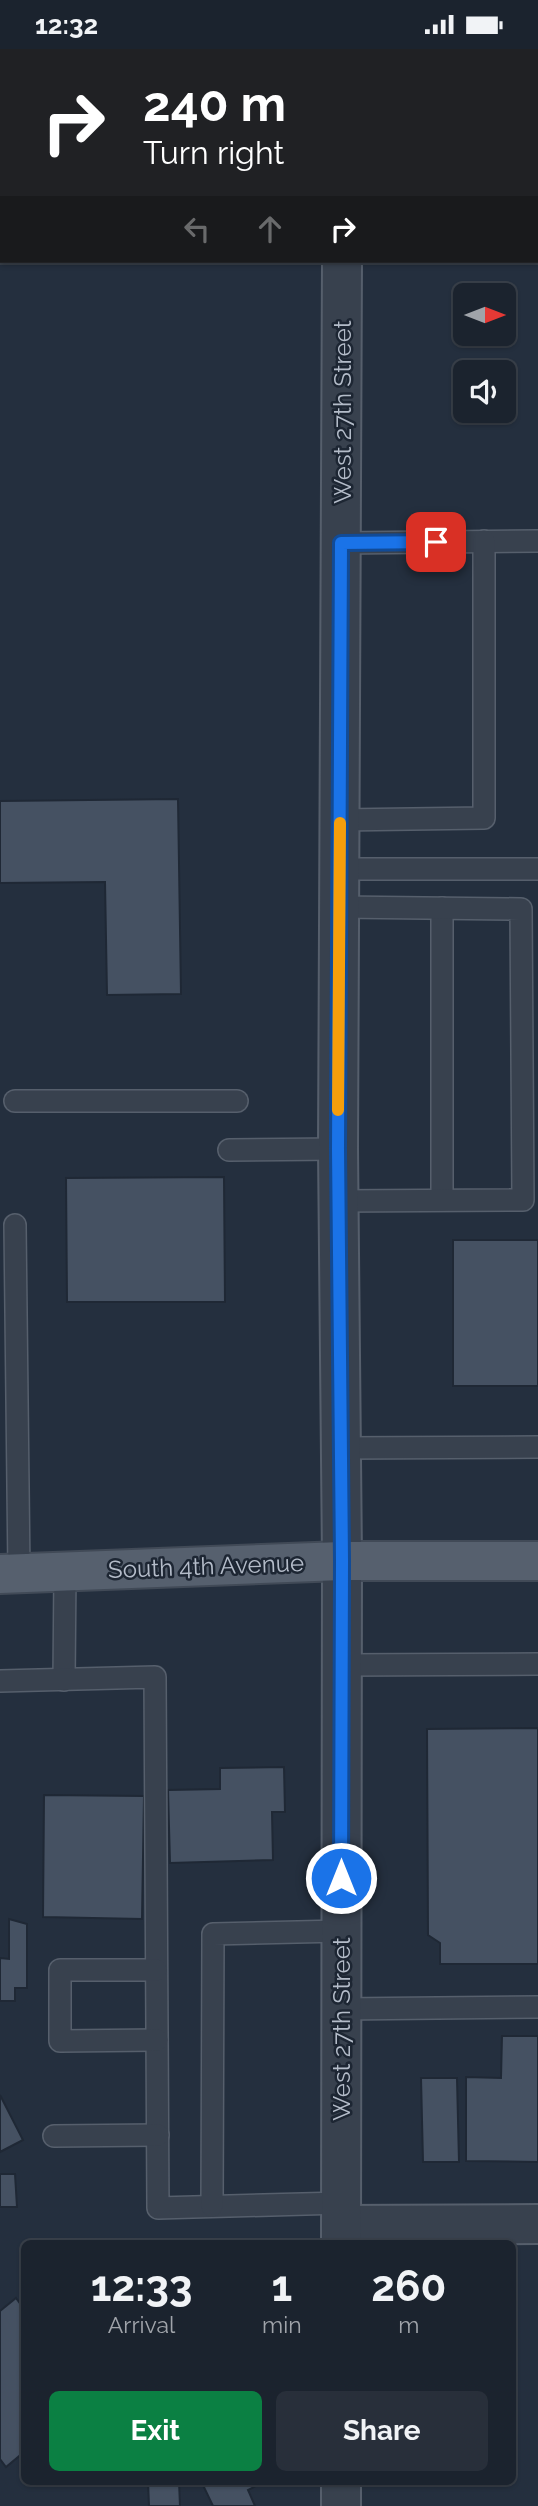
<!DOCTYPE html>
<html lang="en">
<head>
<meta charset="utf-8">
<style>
  :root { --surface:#1b232e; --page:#282f3a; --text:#f1f3f6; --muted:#a0a4aa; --line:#39404a; --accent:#0b8043 }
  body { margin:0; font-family:Raleway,sans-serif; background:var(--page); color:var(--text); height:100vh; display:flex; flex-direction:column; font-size:26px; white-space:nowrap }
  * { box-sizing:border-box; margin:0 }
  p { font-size:23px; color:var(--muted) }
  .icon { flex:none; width:38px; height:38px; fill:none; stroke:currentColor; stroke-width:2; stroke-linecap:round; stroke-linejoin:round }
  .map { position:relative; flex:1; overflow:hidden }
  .sheet { position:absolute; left:21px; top:2191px; width:495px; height:245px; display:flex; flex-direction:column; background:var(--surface); border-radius:10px; box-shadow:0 2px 5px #0004,0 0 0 2px var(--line) }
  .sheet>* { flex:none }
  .hud { position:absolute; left:0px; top:0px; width:539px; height:214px; box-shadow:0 2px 5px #0004,0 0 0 2px var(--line); background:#202124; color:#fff; overflow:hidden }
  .needle { width:46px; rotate:90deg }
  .controls { position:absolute; left:453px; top:234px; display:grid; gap:14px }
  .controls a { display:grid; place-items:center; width:63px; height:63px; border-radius:10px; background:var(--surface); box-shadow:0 2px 5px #0004,0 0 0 2px var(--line); font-size:35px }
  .pin { position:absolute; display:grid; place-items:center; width:60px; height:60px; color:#fff; margin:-30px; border-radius:14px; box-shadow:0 4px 10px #0006 }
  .me { position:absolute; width:77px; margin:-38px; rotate:0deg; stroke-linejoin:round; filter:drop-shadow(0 0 5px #0008) }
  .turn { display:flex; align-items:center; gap:24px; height:147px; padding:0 28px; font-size:32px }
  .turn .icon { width:91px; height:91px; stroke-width:2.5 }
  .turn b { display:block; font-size:49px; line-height:60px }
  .lanes { display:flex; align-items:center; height:66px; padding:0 28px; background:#0003; justify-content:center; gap:35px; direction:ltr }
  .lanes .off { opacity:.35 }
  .eta { display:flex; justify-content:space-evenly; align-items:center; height:119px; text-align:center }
  .eta b { font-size:42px; font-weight:700; line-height:49px }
  .action { display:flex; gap:14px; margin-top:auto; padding:14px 28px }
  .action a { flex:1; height:80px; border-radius:10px; background:var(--accent); color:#fff; font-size:28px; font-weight:700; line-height:80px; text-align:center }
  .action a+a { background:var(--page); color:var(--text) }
  .status { display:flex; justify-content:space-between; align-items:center; height:49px; padding:0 35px; background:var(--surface); direction:ltr }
  .status svg { height:19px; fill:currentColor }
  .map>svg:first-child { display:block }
  .building { fill:#455162; stroke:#1f2835; stroke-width:2 }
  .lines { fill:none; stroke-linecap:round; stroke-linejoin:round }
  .service-casing { stroke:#565f6c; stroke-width:24 }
  .minor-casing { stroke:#565f6c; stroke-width:42 }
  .primary-casing { stroke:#414a57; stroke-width:42 }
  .service { stroke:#38414e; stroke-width:21 }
  .minor { stroke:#38414e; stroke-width:38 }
  .primary { stroke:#56606e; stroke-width:38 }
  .route-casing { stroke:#114b97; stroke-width:18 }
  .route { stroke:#1a73e8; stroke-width:12 }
  .slow { stroke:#f59e0b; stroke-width:12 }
  .labels { text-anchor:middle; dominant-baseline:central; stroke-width:5; stroke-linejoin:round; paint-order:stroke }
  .street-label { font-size:24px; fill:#b4bcc9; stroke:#1d2633 }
</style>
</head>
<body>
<div class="status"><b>12:32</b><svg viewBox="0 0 49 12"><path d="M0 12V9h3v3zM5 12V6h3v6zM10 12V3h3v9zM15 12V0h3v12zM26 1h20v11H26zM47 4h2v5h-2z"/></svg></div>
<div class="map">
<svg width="538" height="2457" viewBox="0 0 538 2457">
  <rect width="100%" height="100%" fill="#242f3e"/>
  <g class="building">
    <path d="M178 750 181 945 107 946 105 833 0 834V752Z"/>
    <path d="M224 1128 225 1253H67L66 1129Z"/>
    <rect x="453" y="1191" width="85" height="146"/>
    <path d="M538 1679V1915H440V1894L428 1886 427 1680Z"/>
    <path d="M284 1718 285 1763H272L273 1811 170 1814 168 1741 220 1740V1719Z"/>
    <path d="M44 1746 144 1747 142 1870 43 1868Z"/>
    <path d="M9 1870 27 1875V1939H15V1952H0V1909L9 1910Z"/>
    <path d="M502 1987H538V2113L466 2112V2028L501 2029Z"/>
    <path d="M421 2029H457L459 2113H423Z"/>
    <path d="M0 2046 23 2091 0 2103Z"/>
    <path d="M0 2125H15L17 2158H0Z"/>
    <path d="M16 2249 24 2260V2403L6 2418 0 2410V2262Z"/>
    <path d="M148 2432H179L180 2457H149Z"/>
    <path d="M201 2432H259L260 2435 248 2441 255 2457H213Z"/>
  </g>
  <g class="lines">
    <defs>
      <g id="service">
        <path d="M341 494 538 492"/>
        <path d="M340 771 484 769V492"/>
        <path d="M339 820H538"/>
        <path d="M442 859V1151"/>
        <path d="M15 1052H237"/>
        <path d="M229 1101 338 1100"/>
        <path d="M338 1152 523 1151 521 860 339 858"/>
        <path d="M15 1176 19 1524"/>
        <path d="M341 1399 538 1398"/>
        <path d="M342 1616 538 1615"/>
        <path d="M64 1631 65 1523"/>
        <path d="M0 1632 155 1628 158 2159 341 2154"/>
        <path d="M156 1921H60V1992L157 1991"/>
        <path d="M341 1960 538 1958"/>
        <path d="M54 2087 158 2086"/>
        <path d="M212 2157 213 1885 341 1882"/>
      </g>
      <g id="minor">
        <path d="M344 2V0"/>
        <path d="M341 2176 538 2175"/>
        <path d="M341 2194 342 1512 338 1100 342 212"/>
        <path d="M341 2432V2457"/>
      </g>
      <path id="primary" d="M0 1525 342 1512H538"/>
    </defs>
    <use href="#service" class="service-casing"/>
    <use href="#minor" class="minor-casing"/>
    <use href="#primary" class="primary-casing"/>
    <use href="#service" class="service"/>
    <use href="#minor" class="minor"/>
    <use href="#primary" class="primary"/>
  </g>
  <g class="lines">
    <defs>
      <path id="route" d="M341 1829 342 1512 338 1100 341 494 436 493"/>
    </defs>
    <use href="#route" class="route-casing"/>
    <use href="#route" class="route"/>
    <path class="slow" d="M338 1061 340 774"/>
  </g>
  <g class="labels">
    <g class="street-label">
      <text transform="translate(342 363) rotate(-90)">West 27th Street</text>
      <text transform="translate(206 1517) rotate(-2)">South 4th Avenue</text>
      <text transform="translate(341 1980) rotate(-90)">West 27th Street</text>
    </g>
  </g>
</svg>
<div class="controls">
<a><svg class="needle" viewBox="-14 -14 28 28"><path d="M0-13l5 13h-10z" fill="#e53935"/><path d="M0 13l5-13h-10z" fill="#a0a4aa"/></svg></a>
<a><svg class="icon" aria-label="sound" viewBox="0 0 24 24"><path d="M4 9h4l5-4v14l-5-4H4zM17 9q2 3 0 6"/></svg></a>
</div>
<div class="pin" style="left:436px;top:493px;background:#d93025"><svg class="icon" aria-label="arrive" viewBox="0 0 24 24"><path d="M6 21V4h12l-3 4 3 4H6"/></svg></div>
<svg class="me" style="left:341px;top:1829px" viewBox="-20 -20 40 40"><circle r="17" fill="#1a73e8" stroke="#fff" stroke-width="3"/><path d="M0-11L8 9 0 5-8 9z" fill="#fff"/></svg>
<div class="hud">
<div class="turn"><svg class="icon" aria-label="right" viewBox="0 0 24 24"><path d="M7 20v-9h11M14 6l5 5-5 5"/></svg><div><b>240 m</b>Turn right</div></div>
<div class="lanes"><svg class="icon off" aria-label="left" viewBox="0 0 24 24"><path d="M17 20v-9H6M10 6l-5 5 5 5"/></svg><svg class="icon off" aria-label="ahead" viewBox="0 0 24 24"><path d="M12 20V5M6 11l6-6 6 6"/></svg><svg class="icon" aria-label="right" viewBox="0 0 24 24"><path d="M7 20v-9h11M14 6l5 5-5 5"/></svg></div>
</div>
<section class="sheet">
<div class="eta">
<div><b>12:33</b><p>Arrival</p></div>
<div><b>1</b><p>min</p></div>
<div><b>260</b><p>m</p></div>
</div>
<div class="action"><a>Exit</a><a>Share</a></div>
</section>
</div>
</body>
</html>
